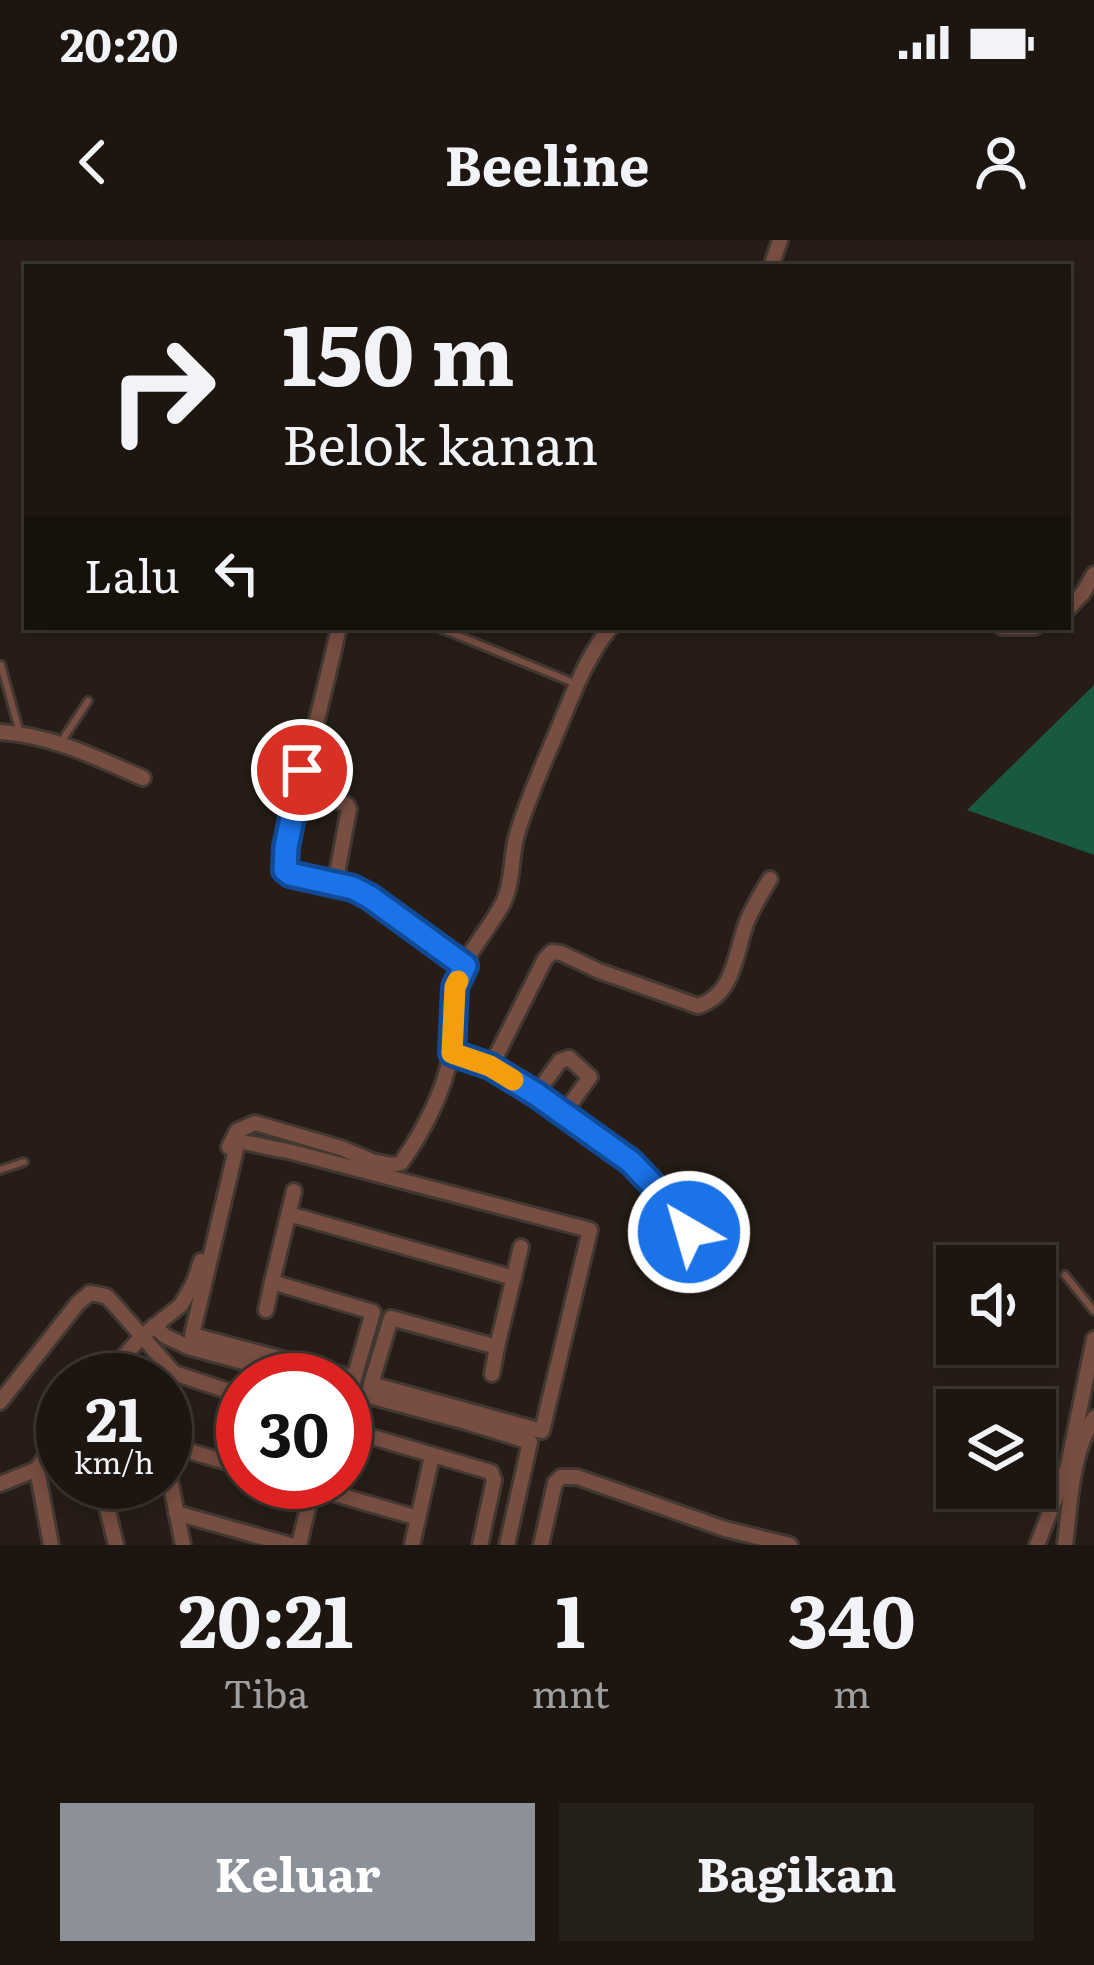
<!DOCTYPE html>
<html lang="id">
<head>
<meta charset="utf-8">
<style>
  :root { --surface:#1d1610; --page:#251f19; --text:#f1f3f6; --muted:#a09f9f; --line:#3b3530; --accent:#8c9099 }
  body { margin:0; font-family:Literata,serif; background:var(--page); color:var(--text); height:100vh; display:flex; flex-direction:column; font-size:45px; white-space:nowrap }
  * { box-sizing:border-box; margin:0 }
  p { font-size:39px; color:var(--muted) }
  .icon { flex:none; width:66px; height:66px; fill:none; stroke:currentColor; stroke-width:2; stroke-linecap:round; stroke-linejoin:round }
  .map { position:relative; height:1305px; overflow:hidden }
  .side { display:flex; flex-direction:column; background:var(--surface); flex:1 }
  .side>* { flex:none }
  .hud { position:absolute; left:24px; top:24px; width:1047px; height:366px; border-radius:0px; box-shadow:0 6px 18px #0003,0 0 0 3px var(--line); background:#1d1610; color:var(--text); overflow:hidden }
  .controls { position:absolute; left:936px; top:1005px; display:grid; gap:24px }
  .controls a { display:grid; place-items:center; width:120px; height:120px; border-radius:0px; background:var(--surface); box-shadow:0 6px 18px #0003,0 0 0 3px var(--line); font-size:60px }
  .speed { position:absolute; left:36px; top:1113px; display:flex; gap:24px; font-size:60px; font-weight:700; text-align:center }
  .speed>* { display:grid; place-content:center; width:156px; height:156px; border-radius:50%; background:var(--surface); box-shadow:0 6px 18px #0003,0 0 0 3px var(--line); line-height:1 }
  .speed small { font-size:30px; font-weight:400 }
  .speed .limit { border:18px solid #d22; background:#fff; color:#111 }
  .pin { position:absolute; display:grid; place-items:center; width:102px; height:102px; color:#fff; margin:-51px; border:6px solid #fff; border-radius:50%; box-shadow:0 3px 12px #0007 }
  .me { position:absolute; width:132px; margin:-66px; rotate:322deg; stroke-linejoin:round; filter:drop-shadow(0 0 9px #0008) }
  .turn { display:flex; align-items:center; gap:42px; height:252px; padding:0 60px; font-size:54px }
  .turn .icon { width:156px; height:156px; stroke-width:2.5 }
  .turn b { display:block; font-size:84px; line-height:102px }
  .then { display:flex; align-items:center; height:114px; padding:0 60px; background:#0003; gap:24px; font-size:45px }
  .eta { display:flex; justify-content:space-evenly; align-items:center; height:204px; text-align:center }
  .eta b { font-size:72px; font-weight:700; line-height:84px }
  .button { display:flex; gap:24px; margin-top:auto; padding:24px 60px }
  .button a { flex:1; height:138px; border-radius:0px; background:var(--accent); color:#fff; font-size:48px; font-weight:700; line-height:138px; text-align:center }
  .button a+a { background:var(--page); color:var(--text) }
  .status { display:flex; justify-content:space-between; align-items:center; height:84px; padding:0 60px; background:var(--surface); direction:ltr }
  .status svg { height:33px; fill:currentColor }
  header { display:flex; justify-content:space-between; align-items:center; height:156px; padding:0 60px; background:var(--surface); font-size:54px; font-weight:700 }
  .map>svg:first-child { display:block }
  .forest { fill:#19593f }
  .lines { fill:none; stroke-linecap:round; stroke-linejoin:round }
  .service-casing { stroke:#413831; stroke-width:12 }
  .minor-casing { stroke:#413831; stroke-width:20 }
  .service { stroke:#784d42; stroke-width:6 }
  .minor { stroke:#784d42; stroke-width:14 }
  .route-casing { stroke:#114b97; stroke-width:30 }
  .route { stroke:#1a73e8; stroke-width:21 }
  .slow { stroke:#f59e0b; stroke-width:21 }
</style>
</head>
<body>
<div class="status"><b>20:20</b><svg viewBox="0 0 49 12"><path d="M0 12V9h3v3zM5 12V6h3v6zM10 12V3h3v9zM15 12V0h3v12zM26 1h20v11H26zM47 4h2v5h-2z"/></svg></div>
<header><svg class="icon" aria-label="back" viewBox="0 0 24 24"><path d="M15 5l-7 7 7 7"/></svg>Beeline<svg class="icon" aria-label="person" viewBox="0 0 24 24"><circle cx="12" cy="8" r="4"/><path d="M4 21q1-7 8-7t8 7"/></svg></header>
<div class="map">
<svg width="1094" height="1305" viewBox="0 0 1094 1305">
  <rect width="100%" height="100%" fill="#271d16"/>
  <path class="forest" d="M1094 445V615L967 570Z"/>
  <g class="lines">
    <defs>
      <g id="service">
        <path d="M437 387 574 443"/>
        <path d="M1 425 19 490"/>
        <path d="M61 502 88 461"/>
        <path d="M0 930 24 922"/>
        <path d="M1065 1035 1094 1071"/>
      </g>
      <g id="minor">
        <path d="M771 27 780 0"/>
        <path d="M1068 369 1083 353 1094 334"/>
        <path d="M339 387C326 447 310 505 296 564 291 585 282 609 285 630L290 634 353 648 370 657 465 726"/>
        <path d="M1002 387H1035"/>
        <path d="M0 492C51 495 97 518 143 538"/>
        <path d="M333 559 347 565 349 569 335 644"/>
        <path d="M451 813 491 826 536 854 631 922 651 943 689 992"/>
        <path d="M491 826 545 719 552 712 561 713 599 731 698 766C734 755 735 715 746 684 752 668 761 654 770 639"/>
        <path d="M536 854 560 821 569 818 590 837 564 873"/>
        <path d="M229 907 237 891 255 883 341 908 372 921 392 925 401 923C423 892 444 852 451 814 455 793 450 770 455 749 461 718 491 688 504 661 513 641 511 618 516 598 526 562 542 528 556 494 572 457 585 418 611 387"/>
        <path d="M294 951 272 1042 373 1072 354 1138"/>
        <path d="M289 974 514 1038"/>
        <path d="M266 1070 272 1042"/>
        <path d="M154 1086 165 1096 188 1107 310 1140"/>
        <path d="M492 1134 497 1107"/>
        <path d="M103 1140 142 1096 181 1065 194 1042 201 1021"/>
        <path d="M371 1144 391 1078 497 1107 521 1007"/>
        <path d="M352 1151 354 1138 192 1095 238 901 292 912 590 990 542 1191 371 1144 369 1156"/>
        <path d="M365 1155 466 1182 530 1202 507 1305"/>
        <path d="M0 1162 78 1063 90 1053 106 1056 113 1063 174 1133 243 1156"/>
        <path d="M345 1189 491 1232 494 1240 480 1305"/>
        <path d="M165 1204 243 1227"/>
        <path d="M165 1215 183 1305"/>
        <path d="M101 1242 116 1305"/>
        <path d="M294 1242 418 1278"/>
        <path d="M0 1244 37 1229"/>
        <path d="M176 1273 290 1305"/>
        <path d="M51 1305 37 1229 49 1211H63"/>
        <path d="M299 1305 314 1242"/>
        <path d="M412 1305 432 1216"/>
        <path d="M541 1305 555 1243 561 1237H577L725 1289 790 1305"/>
        <path d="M1037 1305 1068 1226 1094 1099"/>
        <path d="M1065 1305C1070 1264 1071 1214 1094 1178"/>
      </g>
    </defs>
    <use href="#service" class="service-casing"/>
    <use href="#minor" class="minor-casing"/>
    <use href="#service" class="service"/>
    <use href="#minor" class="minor"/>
  </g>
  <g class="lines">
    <defs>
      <path id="route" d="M302 530 286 607 285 630 290 634 353 648 370 657 465 726 455 747 452 813 490 826 536 854 631 922 651 943 689 992"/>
    </defs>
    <use href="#route" class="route-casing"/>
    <use href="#route" class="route"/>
    <path class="slow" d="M458 741 455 747 452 813 490 826 513 840"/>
  </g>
</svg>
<div class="controls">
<a><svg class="icon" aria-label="sound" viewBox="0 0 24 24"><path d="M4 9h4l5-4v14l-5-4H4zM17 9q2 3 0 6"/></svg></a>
<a><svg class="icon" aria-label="layers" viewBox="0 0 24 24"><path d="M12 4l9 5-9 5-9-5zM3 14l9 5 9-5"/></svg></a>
</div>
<div class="speed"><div>21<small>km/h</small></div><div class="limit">30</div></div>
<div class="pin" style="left:302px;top:530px;background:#d93025"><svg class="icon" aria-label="arrive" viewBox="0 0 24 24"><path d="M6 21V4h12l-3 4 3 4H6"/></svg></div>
<svg class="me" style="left:689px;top:992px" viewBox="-20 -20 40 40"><circle r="17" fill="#1a73e8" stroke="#fff" stroke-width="3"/><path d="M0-11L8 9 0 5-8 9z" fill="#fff"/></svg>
<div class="hud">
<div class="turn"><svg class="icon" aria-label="right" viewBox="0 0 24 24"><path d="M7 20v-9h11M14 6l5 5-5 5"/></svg><div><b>150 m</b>Belok kanan</div></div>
<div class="then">Lalu<svg class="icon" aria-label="left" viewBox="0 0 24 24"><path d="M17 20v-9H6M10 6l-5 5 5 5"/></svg></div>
</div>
</div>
<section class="side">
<div class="eta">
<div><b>20:21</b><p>Tiba</p></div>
<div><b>1</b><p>mnt</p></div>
<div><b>340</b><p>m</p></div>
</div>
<div class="button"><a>Keluar</a><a>Bagikan</a></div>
</section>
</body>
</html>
